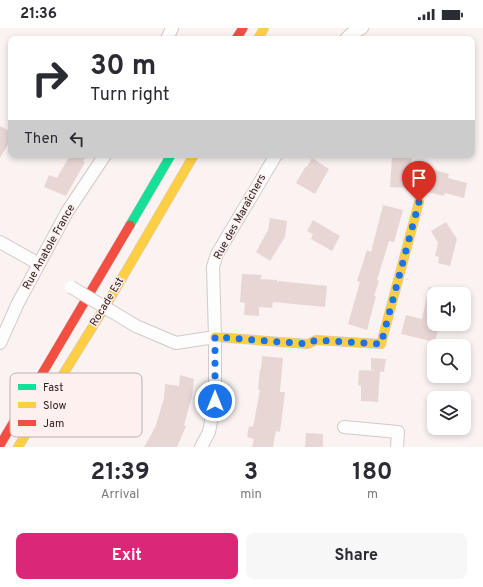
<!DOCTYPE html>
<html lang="en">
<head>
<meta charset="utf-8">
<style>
  :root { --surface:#fff; --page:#f7f7f7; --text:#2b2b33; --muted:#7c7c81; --accent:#db2777 }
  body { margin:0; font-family:Overpass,sans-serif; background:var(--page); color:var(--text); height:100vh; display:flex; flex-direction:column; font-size:15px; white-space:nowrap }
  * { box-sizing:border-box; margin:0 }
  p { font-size:13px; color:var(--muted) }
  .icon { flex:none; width:22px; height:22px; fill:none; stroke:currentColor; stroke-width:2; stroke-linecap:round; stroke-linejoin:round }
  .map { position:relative; height:419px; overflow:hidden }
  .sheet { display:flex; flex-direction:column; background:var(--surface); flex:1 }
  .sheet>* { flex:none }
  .top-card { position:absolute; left:8px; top:8px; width:467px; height:122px; border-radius:8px; box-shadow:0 2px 6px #0003; background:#fff; color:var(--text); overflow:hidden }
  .controls { position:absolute; left:427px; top:259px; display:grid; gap:8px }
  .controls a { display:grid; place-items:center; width:44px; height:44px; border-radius:8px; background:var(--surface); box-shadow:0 2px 6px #0003; font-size:20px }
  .pin { position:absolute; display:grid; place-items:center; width:34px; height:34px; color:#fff; margin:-41px -17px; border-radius:50% 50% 50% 0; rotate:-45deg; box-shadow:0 0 4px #0007 }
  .pin .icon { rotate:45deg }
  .me { position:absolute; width:44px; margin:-22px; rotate:0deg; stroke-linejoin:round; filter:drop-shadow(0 0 3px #0008) }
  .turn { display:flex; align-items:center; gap:14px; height:84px; padding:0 16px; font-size:18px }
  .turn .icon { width:52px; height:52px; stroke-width:2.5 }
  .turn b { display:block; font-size:28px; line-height:34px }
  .then { display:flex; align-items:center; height:38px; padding:0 16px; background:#0003; gap:8px; font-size:15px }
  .eta { display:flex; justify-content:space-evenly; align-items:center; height:68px; text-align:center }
  .eta b { font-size:24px; font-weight:700; line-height:28px }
  .button { display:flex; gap:8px; margin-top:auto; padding:8px 16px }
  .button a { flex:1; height:46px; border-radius:8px; background:var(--accent); color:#fff; font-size:16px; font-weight:700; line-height:46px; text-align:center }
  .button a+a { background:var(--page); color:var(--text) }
  .status { display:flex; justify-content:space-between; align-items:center; height:28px; padding:0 20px; background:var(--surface); direction:ltr }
  .status svg { height:11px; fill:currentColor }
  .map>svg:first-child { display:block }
  .building { fill:#e8d6d4 }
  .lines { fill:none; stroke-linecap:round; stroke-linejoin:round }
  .street-casing { stroke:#d2c9c8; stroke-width:14 }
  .fast-casing { stroke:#d2c9c8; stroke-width:10 }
  .slow-casing { stroke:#d2c9c8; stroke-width:10 }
  .jam-casing { stroke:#d2c9c8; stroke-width:10 }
  .street { stroke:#fefdfd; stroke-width:12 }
  .fast { stroke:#16e098; stroke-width:9 }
  .slow { stroke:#ffcf43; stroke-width:9 }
  .jam { stroke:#f24e42; stroke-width:9 }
  .street-bridge-casing { stroke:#d2c9c8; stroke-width:14; stroke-linecap:butt }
  .street-bridge { stroke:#fefdfd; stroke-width:12 }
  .route { stroke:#1a73e8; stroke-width:7; stroke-dasharray:0 12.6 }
  .labels { text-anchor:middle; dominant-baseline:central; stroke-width:3; stroke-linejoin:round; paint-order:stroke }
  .street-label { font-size:11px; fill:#271c1b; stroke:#fdf0ef }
  .key { fill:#fdf0ef; stroke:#bdb0af; stroke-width:1 }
  .key-label { font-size:11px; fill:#271c1b }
</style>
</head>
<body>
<div class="status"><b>21:36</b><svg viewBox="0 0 49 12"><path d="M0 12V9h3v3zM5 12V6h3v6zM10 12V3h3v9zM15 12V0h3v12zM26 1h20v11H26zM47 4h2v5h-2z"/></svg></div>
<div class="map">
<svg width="483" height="419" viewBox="0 0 483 419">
  <rect width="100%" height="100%" fill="#faf3f2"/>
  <g class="building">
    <path d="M0 98 11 104V111L0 130Z"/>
    <path d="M70 127H87L83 133 85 134 66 168 44 159 49 147 57 150Z"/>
    <path d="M392 128 412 130 411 136 449 146 448 150 467 155 464 170 445 165 444 168 411 160 390 159Z"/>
    <path d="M312 130 329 141 315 166 296 155 306 138 307 139Z"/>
    <path d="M383 177 403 182 394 214 389 213 377 252 379 253 374 268H376L367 302 348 296 360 254 357 253 367 222 371 224Z"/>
    <path d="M270 190 287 193 285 209 270 233 256 224 268 202Z"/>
    <path d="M313 192 340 208 332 223 311 211 313 206 307 203Z"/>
    <path d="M446 194 457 211 450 238 438 235 439 229 435 228 438 215 431 203Z"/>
    <path d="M242 246 262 247 260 251 277 252V255L278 253 327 258 325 279 273 274 272 280 259 279V288L244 287 245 275 240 274Z"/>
    <path d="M429 259 434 260V296H439L435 314 401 306 406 287 422 291Z"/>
    <path d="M262 328 283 330 280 364H285L280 404 276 403 273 419H252L254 411 247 409 249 398 253 399 260 362H258L260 341H261Z"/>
    <path d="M371 330 386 331 384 344 371 342Z"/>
    <path d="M359 342 380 343 378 374 361 373V358L358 357Z"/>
    <path d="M180 347 194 351 192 368 184 397 186 398 177 419H144L151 407 156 397 164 370 165 356 179 358Z"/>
    <path d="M306 405 323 406V419H305Z"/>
  </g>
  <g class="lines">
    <defs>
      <g id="street">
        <path d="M167 11 172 0"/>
        <path d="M346 11 351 6 362 0"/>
        <path d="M0 214 39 236"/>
        <path d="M136 298 176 315 215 309"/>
        <path d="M0 315 18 275 67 184 105 127"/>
        <path d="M344 399 398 404 397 419"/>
        <path d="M201 419 209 404 215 373V309L213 239 217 226 276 127"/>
      </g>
      <path id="fast" d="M130 197 171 127"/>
      <g id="slow">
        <path d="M258 11 264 0"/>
        <path d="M215 309 308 316 316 312 381 316 419 174"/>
        <path d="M18 419 108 274 194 127"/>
      </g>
      <g id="jam">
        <path d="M236 11 243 0"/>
        <path d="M0 417 130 197"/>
      </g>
    </defs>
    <use href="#street" class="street-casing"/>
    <use href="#fast" class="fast-casing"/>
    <use href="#slow" class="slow-casing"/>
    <use href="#jam" class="jam-casing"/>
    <use href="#street" class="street"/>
    <use href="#fast" class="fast"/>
    <use href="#slow" class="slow"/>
    <use href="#jam" class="jam"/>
    <defs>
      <path id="street-bridge" d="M71 259 136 298"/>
    </defs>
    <use href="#street-bridge" class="street-bridge-casing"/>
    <use href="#street-bridge" class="street-bridge"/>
  </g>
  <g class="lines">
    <path class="route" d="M215 373V309L308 316 316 312 381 316 419 174"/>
  </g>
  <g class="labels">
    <g class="street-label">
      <text transform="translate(240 189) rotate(-61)">Rue des Maraîchers</text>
      <text transform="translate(49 219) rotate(-61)">Rue Anatole France</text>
      <text transform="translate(107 274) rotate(-59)">Rocade Est</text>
    </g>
  </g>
  <rect x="10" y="345" width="132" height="64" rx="6" class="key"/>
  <rect x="18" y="356" width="18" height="6" fill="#16e098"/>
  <rect x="18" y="374" width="18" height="6" fill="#ffcf43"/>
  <rect x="18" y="392" width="18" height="6" fill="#f24e42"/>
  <g class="key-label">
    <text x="43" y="363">Fast</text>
    <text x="43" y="381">Slow</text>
    <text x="43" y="399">Jam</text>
  </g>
</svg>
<div class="controls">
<a><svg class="icon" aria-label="sound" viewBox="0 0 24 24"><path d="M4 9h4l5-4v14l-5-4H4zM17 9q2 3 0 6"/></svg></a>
<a><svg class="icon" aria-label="search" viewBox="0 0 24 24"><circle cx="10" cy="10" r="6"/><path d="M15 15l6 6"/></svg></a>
<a><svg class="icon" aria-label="layers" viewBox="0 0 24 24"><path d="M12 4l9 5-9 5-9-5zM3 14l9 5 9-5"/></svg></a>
</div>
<div class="pin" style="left:419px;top:174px;background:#d93025"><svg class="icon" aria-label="arrive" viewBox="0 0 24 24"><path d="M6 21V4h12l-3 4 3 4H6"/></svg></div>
<svg class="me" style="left:215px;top:373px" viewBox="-20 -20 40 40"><circle r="17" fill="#1a73e8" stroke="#fff" stroke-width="3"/><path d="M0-11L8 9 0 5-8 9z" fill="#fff"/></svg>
<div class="top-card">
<div class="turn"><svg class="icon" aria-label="right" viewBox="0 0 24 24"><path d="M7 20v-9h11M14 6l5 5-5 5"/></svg><div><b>30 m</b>Turn right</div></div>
<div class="then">Then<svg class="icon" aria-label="left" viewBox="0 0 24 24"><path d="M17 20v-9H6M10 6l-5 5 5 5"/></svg></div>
</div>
</div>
<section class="sheet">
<div class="eta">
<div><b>21:39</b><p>Arrival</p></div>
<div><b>3</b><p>min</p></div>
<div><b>180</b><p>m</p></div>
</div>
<div class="button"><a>Exit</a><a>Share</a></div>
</section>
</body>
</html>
